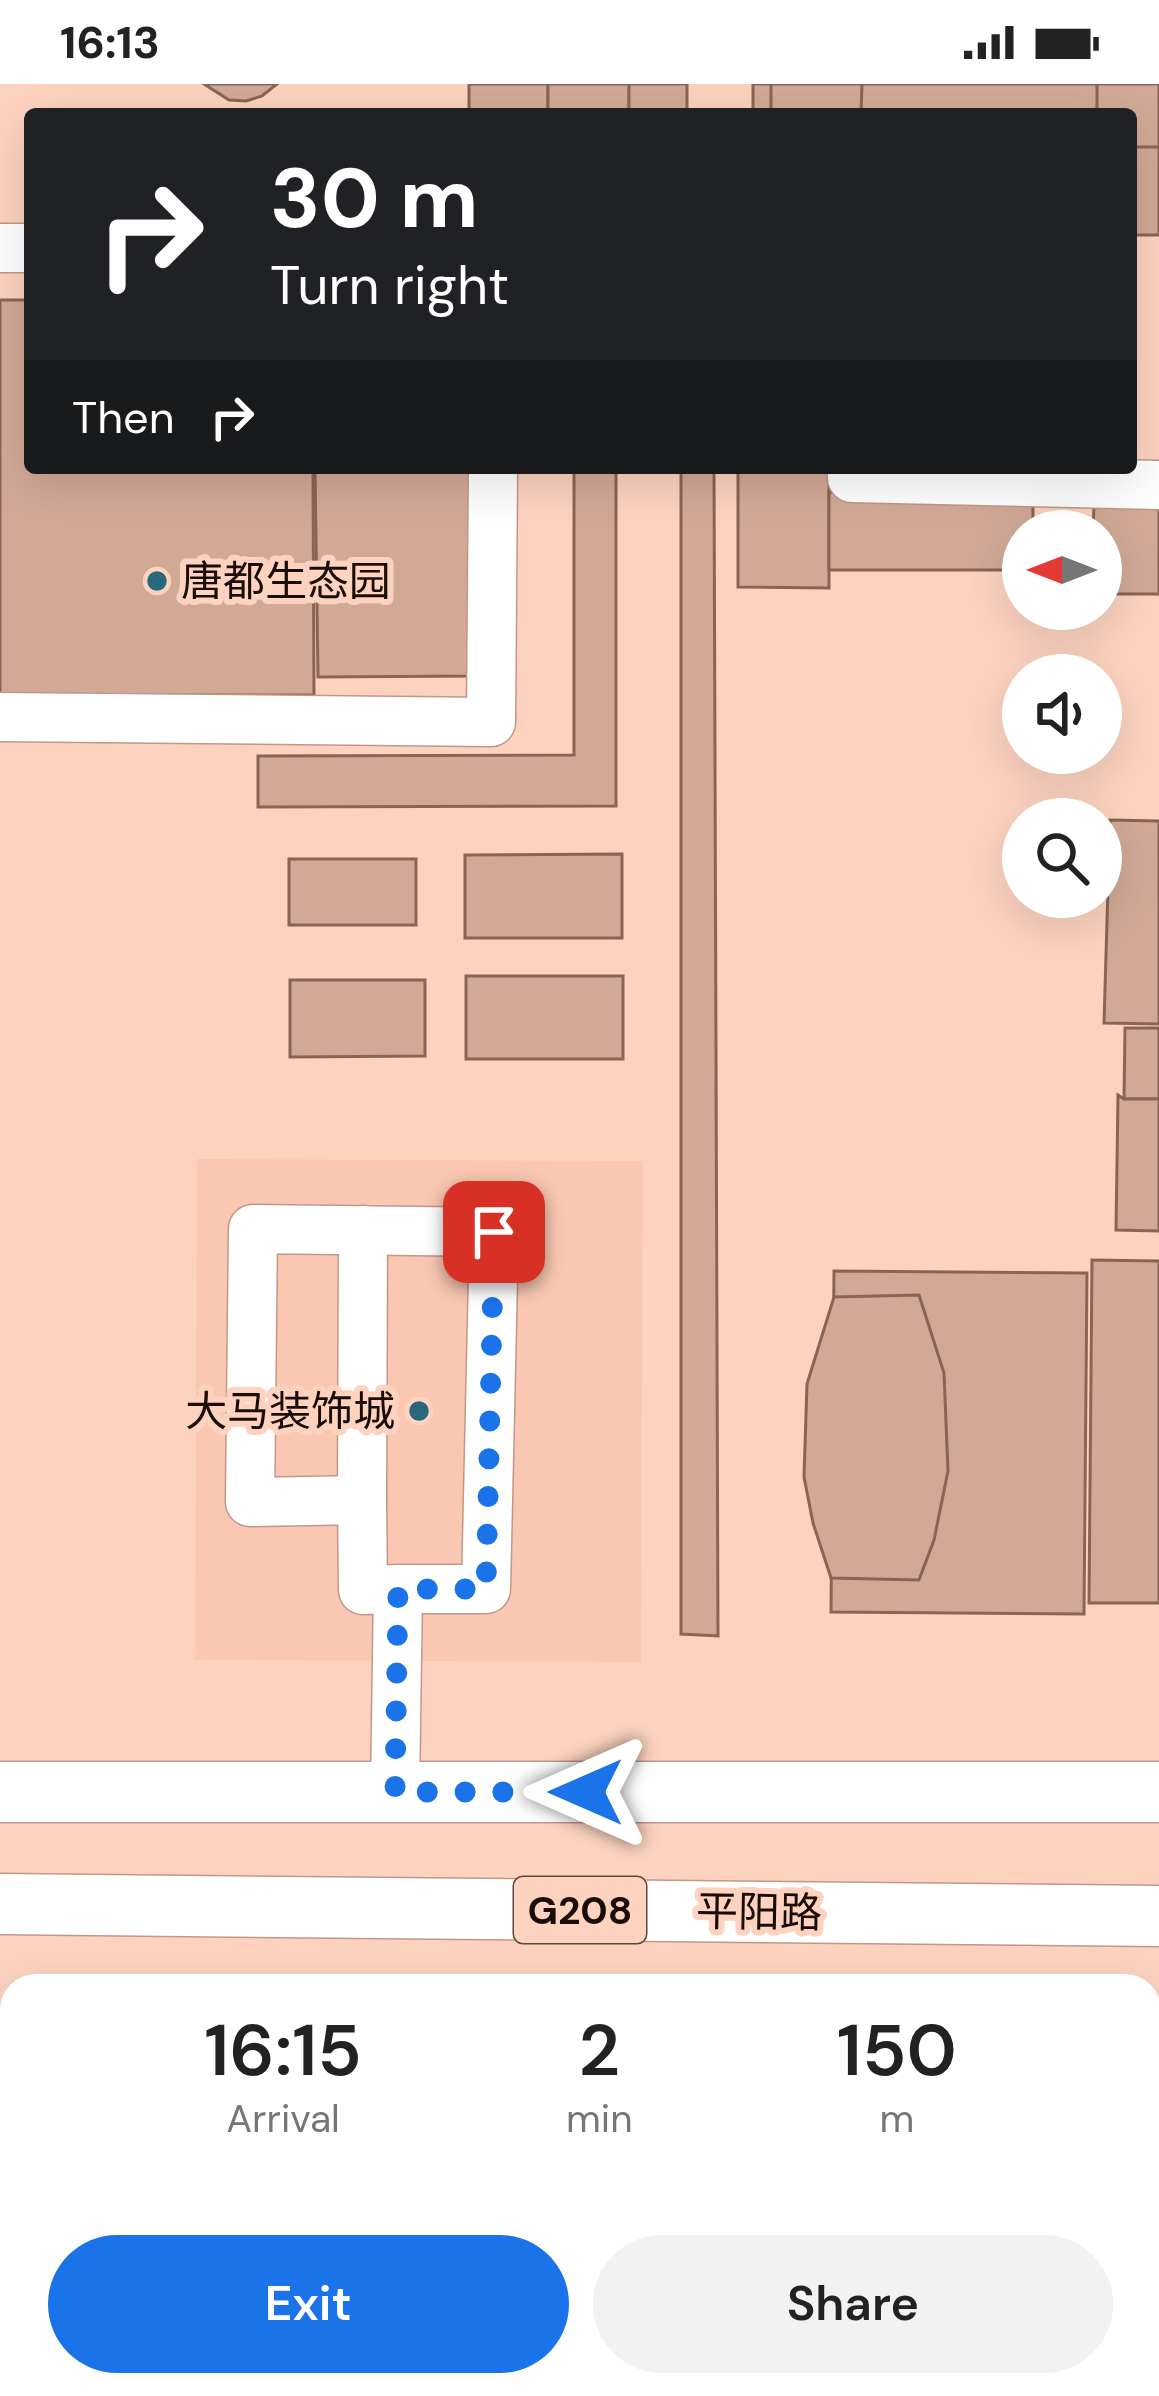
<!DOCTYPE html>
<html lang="en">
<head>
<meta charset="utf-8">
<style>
  :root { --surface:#fff; --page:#f2f2f2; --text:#222; --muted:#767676; --accent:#1a73e8 }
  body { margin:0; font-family:"DM Sans","Noto Sans SC",sans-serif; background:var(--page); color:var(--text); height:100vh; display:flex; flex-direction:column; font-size:45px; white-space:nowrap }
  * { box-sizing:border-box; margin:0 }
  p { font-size:39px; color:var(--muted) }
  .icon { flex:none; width:66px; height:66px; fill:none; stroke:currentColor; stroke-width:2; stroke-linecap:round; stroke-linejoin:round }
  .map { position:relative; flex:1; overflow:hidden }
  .drawer { position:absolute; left:0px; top:1890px; width:1161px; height:423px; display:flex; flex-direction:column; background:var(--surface); border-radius:36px 36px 0 0; box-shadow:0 12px 48px #0002 }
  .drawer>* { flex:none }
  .top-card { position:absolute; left:24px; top:24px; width:1113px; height:366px; border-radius:12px; box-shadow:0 12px 48px #0002; background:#202124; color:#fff; overflow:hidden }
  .needle { width:78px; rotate:270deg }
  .controls { position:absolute; left:1002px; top:426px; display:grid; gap:24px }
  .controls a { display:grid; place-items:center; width:120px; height:120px; border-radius:50%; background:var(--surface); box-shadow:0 12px 48px #0002; font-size:60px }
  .pin { position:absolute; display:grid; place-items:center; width:102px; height:102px; color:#fff; margin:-51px; border-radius:24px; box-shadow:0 6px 18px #0006 }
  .me { position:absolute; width:132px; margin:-66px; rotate:270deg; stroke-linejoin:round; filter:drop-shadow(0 0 9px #0008) }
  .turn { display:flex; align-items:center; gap:42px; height:252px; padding:0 48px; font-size:54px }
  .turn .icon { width:156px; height:156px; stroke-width:2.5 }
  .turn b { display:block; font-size:84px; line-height:102px }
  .then { display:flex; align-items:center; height:114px; padding:0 48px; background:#0003; gap:24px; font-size:45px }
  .eta { display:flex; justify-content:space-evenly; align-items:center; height:204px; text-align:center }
  .eta b { font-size:72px; font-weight:600; line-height:84px }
  .cta { display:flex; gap:24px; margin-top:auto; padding:24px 48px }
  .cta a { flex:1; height:138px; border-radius:72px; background:var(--accent); color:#fff; font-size:48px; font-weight:600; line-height:138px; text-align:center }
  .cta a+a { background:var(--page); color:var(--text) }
  .status { display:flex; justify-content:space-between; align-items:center; height:84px; padding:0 60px; background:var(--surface); direction:ltr }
  .status svg { height:33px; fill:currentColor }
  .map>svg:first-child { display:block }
  .built { fill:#fac8b2 }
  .building { fill:#d2a997; stroke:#8a6554; stroke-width:3 }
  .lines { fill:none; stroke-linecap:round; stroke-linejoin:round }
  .minor-casing { stroke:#c19886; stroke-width:51 }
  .major-casing { stroke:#c19886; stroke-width:63 }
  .minor { stroke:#fff; stroke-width:48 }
  .major { stroke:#fff; stroke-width:60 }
  .route { stroke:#1a73e8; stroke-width:21; stroke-dasharray:0 37.8 }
  .poi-dot { fill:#29677d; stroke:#fdd3c0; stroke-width:4.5 }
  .labels { text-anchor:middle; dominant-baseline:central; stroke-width:12; stroke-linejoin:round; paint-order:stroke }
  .shield { fill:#fdd3c0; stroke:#5e483e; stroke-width:3 }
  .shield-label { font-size:39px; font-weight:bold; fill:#1a0c06 }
  .poi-label { font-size:42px; fill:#1a0c06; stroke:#fdd3c0; text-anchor:start }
  .street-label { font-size:42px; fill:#1a0c06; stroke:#fdd3c0 }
</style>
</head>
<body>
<div class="status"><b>16:13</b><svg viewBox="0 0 49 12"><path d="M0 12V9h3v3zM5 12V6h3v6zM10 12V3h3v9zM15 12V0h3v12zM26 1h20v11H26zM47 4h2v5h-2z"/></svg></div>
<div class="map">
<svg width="1159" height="2312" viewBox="0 0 1159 2312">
  <rect width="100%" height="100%" fill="#fdd3c0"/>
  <path class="built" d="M197 1075 643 1077 641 1578 195 1576Z"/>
  <g class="building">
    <path d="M204 0H277L262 12 246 17 229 16Z"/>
    <rect x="469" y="0" width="79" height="30"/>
    <rect x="548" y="0" width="81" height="30"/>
    <rect x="629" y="0" width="58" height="30"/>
    <path d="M753 0H1159V151H1131V30H753Z"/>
    <path d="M771 0H862L861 30H771Z"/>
    <path d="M1097 0H1159V63H1131V30H1097Z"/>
    <path d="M0 216H30V384H313L314 611H0Z"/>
    <path d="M315 384H477L476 592 318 593Z"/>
    <path d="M574 384H616V722L258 723V672L574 671Z"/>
    <path d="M681 384H714L718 1552 681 1550Z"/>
    <path d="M738 384H829V504L738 503Z"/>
    <path d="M829 408 1033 409V447H1023V486H829Z"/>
    <path d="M1094 421H1159V510H1101V447H1093Z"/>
    <path d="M1110 736 1159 737V940L1104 939Z"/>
    <path d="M622 770V854H465V771Z"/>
    <rect x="289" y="775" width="127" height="66"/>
    <rect x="466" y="892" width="157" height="83"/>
    <path d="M290 896H425V972L290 973Z"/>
    <path d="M1125 944H1159V1015H1124Z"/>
    <path d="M1118 1011 1124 1015H1159V1147L1116 1146Z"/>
    <path d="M1092 1176 1159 1177V1519H1089Z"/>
    <path d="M834 1187 1087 1189 1084 1530 831 1528Z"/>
    <path d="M919 1211 944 1289 948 1387 934 1456 919 1496 831 1494 813 1439 804 1393 807 1300 834 1213Z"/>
  </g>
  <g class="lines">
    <defs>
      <g id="minor">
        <path d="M0 164H30"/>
        <path d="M852 384V394L1159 401"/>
        <path d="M0 633 491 638 493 384"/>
        <path d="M362 1416 363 1146"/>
        <path d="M395 1708 398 1505 363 1506 362 1416 250 1418 253 1145 494 1148 486 1505H398"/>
      </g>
      <g id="major">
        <path d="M0 1708H1159"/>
        <path d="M0 1820 1159 1832"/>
      </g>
    </defs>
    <use href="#minor" class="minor-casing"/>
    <use href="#major" class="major-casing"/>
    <use href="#minor" class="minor"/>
    <use href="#major" class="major"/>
  </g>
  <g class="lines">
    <path class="route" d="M494 1148 486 1505H398L395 1708H586"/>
  </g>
  <g class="poi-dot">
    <circle cx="157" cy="497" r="12"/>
    <circle cx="419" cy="1327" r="12"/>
  </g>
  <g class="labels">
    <rect class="shield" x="514" y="1793" width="132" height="66" rx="9"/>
    <g class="shield-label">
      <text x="580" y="1826">G208</text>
    </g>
    <g class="poi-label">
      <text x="181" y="497">唐都生态园</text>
      <text x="395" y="1327" text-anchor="end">大马装饰城</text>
    </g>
    <g class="street-label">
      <text transform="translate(759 1828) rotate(1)">平阳路</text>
    </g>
  </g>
</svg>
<div class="controls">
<a><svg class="needle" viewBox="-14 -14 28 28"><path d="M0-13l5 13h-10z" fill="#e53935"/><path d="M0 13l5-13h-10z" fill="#767676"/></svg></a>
<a><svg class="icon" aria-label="sound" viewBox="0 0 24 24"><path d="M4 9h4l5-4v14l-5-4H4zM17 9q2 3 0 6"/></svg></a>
<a><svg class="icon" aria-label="search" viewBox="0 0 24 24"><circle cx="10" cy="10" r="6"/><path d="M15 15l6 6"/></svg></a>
</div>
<div class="pin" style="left:494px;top:1148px;background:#d93025"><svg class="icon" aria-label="arrive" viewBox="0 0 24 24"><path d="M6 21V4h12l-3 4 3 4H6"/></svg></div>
<svg class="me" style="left:586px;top:1708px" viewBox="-20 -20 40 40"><path d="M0-17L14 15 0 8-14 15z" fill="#1a73e8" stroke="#fff" stroke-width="4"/></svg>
<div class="top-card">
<div class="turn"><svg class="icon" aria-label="right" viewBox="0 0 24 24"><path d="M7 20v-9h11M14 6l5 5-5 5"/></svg><div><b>30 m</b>Turn right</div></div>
<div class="then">Then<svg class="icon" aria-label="right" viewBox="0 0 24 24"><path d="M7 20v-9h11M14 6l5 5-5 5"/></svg></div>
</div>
<section class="drawer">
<div class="eta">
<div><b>16:15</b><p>Arrival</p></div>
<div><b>2</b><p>min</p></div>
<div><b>150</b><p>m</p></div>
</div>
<div class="cta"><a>Exit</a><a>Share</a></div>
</section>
</div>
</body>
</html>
